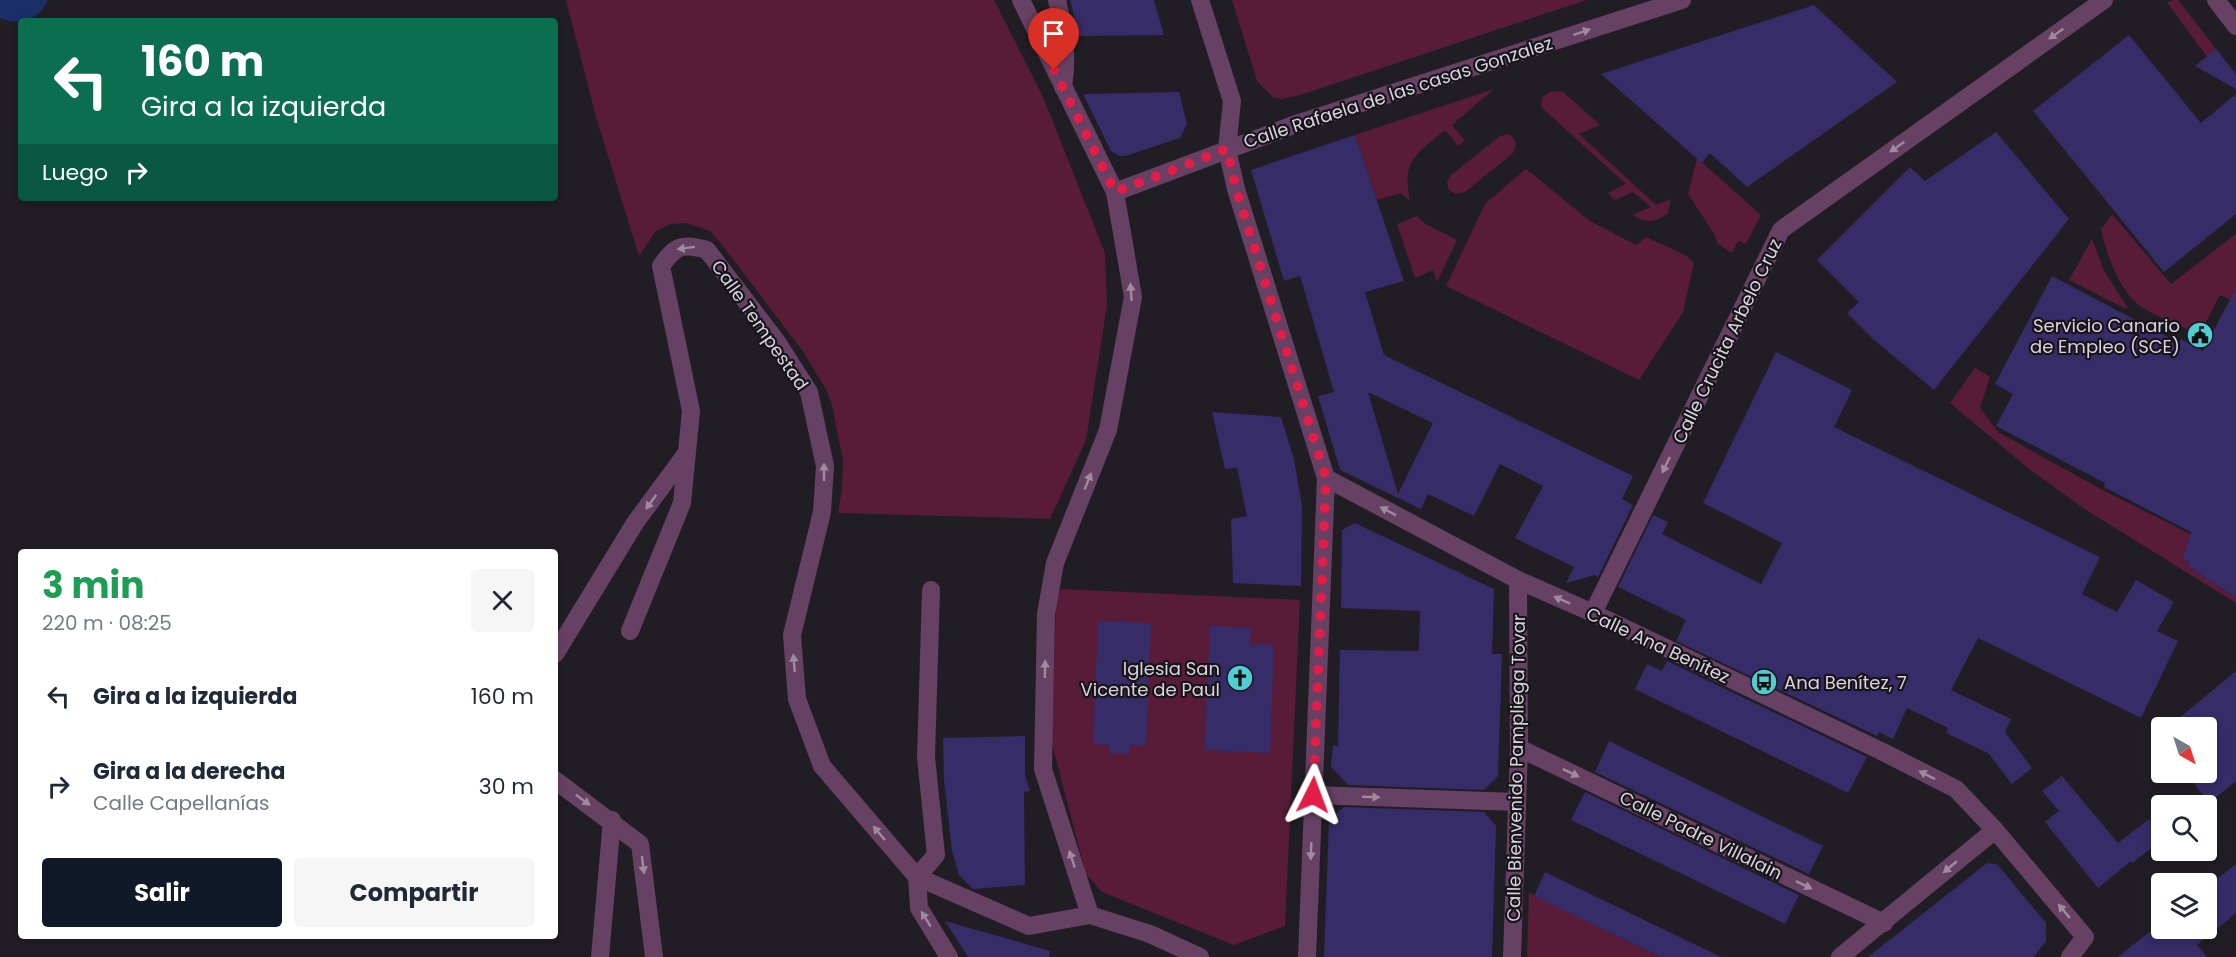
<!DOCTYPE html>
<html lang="es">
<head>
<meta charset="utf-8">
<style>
  :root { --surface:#fff; --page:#f6f6f7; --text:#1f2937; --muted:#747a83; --accent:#111827 }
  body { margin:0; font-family:Poppins,sans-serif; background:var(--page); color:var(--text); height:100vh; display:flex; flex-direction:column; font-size:22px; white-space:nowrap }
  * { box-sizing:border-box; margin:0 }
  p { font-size:20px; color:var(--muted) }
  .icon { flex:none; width:33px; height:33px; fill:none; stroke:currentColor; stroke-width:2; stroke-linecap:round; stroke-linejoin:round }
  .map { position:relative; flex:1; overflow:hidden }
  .details { position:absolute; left:18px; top:549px; width:540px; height:390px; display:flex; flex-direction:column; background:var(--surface); border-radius:6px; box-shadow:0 3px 9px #0003 }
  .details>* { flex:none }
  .top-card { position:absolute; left:18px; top:18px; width:540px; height:183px; border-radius:6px; box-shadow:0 3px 9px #0003; background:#0b6e4f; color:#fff; overflow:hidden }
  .needle { width:39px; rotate:141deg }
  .tools { position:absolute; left:2151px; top:717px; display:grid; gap:12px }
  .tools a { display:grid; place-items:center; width:66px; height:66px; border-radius:6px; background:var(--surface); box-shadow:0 3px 9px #0003; font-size:30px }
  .pin { position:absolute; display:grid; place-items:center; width:51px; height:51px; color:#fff; margin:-62px -26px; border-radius:50% 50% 50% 0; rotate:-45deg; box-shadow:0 0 6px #0007 }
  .pin .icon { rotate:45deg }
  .me { position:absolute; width:66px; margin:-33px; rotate:3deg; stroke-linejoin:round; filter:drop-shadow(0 0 4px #0008) }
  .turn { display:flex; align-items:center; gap:21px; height:126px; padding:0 24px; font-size:27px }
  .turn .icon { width:78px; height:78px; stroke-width:2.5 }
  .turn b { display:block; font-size:42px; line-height:51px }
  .then { display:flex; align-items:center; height:57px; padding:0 24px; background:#0003; gap:12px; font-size:22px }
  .round { display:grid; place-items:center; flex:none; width:63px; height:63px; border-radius:6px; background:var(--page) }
  .overview { display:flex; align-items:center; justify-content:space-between; height:102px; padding:0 24px }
  h1 { font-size:36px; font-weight:700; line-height:45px; color:#1e9e55 }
  .button { display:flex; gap:12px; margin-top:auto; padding:12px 24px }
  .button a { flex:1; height:69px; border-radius:6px; background:var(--accent); color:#fff; font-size:24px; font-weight:700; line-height:69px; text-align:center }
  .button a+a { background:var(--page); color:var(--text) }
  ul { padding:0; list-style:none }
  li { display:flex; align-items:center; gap:18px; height:90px; padding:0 24px }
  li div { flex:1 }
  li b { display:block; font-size:22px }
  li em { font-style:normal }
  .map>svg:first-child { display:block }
  .green { fill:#581c39 }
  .water { fill:#1a2f65 }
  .building { fill:#362c67; fill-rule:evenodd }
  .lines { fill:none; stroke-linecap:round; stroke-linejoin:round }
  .street { stroke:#674163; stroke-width:18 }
  .oneway { fill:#9f8a9e }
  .route { stroke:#e11d48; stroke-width:10; stroke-dasharray:0 18 }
  .labels { text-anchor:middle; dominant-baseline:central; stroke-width:4.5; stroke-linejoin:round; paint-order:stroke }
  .street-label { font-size:18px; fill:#d7d4da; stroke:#18141c }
  .poi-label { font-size:18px; fill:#d7d4da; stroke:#18141c; text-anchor:end }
</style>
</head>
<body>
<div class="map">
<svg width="2236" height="957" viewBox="0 0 2236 957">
  <rect width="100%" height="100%" fill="#211d25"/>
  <g class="green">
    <path d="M566 0H994L1043 97 1105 253 1107 305 1086 440 1050 519 838 513 842 489 843 461 832 405 826 389 802 350 722 245 710 231 686 223 671 224 656 231 639 256 596 117Z"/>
    <path d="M1232 0H1587L1300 95 1282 99 1273 97 1257 81Z"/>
    <path d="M2173 0H2178L2216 49 2207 57 2167 2Z"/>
    <path d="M1494 89 1452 125 1465 141 1458 146 1445 130C1415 156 1402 158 1410 201L1401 193 1377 200 1355 135Z"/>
    <path d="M1562 91 1600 125 1579 134 1656 205 1671 199 1668 213C1655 223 1646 223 1632 215L1651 207 1633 192 1615 200 1608 193 1626 184 1541 107 1542 97 1550 92Z"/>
    <path d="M1506 134C1516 136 1518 145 1513 153L1465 192 1456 194 1449 190 1447 182 1451 175 1499 137Z"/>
    <path d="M1697 158 1761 215 1746 244 1738 241 1732 253 1717 243 1715 235 1688 194Z"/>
    <path d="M1526 169 1590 221 1636 245 1646 237 1687 256 1694 263 1683 312 1639 380 1446 286 1485 204Z"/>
    <path d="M2112 214 2171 284 2236 234V302L2220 295 2199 335C2182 326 2154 316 2139 305 2119 290 2106 253 2101 229Z"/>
    <path d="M1417 216 1425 224 1457 240 1437 282 1433 270 1415 278 1397 224Z"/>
    <path d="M2092 239 2104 271 2128 308H2124L2069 280Z"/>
    <path d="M1975 368 1990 377 1980 408 1998 432 2097 487 2202 540 2184 556 2183 559 2189 563 2188 566 2236 598V603L2083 508 2027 467 1950 403Z"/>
    <path d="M1061 589 1300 600 1285 926 1234 945 1102 892 1086 874 1052 744 1056 596Z"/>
    <path d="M1529 892 1535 896 1661 957H1527Z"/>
  </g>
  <path class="water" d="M0 0H48C39 19 20 27 0 18Z"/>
  <g class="building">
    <path d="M1070 0H1154L1164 35 1079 36Z"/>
    <path d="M1814 5 1897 82 1747 187 1710 153 1702 163 1601 74Z"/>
    <path d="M2129 35 2201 123 2236 94V214L2164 272 2033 111Z"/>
    <path d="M2216 49 2236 74V89L2195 66Z"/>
    <path d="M1179 92 1187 124 1180 138 1125 156H1120L1111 151 1083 94Z"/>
    <path d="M1996 132 2069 219 1934 390 1873 339 1847 313 1859 302 1817 260 1910 167 1925 181Z"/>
    <path d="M1355 135 1404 281 1365 292 1384 355 1633 476 1622 499 1633 505 1598 577 1595 575 1566 583 1574 567 1515 538 1543 486 1500 464 1474 516 1428 494 1421 509 1340 470 1318 396 1334 392 1300 276 1284 281 1251 170ZM1368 392 1433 423 1398 494Z"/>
    <path d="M2052 276 2179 343 2181 339 2203 351 2236 288V598L2188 566 2189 563 2183 559 2191 532 2104 487 2105 483 1996 426 2013 394 1995 384Z"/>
    <path d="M1776 352 1852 390 1834 427 2100 557 2082 594 2117 612 2136 580 2174 602 2157 631 2178 641 2141 718 1978 638 1951 690 2011 719 2005 732 2032 768 2012 784 1988 753 1946 733 1948 728 1907 708 1893 739 1879 732 1877 736 1676 641 1686 620 1618 587 1653 515 1668 522 1662 534 1761 584 1782 543 1703 503Z"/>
    <path d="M1212 412 1281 417 1294 459 1302 506 1301 586 1233 583 1231 519 1247 516 1237 468 1225 469Z"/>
    <path d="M1355 523 1494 589 1492 654H1502L1498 776 1484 790 1348 785 1331 767 1333 746H1338L1340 650 1419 651 1420 611 1341 608 1342 530Z"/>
    <path d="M1098 621 1151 623 1146 746 1130 745V754L1109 753V745L1093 744Z"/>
    <path d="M1210 626 1251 628 1250 644 1274 645 1270 753 1204 750Z"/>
    <path d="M1667 661 1867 757 1848 793 1635 689 1647 664 1662 671Z"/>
    <path d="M2236 671V781L2209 803 2185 772H2206V728H2167Z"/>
    <path d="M1025 736V775L1030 791 1024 792 1025 885 973 889 959 875 952 851 944 781 943 738Z"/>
    <path d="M1609 741 1823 846 1809 874 1595 772Z"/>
    <path d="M2062 776 2118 843 2149 819 2162 835V840L2132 863 2131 861 2098 888 2045 822 2059 811 2042 791Z"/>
    <path d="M1585 792 1799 895 1785 924 1571 820Z"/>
    <path d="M1344 807 1484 812 1496 826 1492 957H1324L1329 820Z"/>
    <path d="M1987 863 1997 864 2046 923V941L2034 957H1868Z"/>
    <path d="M2236 864V913L2197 945 2207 957H2118L2154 928H2206V888Z"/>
    <path d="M1545 872 1576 887 1721 957H1661L1534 896Z"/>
    <path d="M945 921 1050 951 1049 957H968Z"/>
  </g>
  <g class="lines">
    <g class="street">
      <path d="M1021 0 1115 192 1133 297 1108 430 1055 563 1046 614 1043 769 1090 915"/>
      <path d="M1057 0C1064 31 1068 55 1063 87"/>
      <path d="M1200 0 1232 101 1227 149 1236 189 1326 478 1307 957"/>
      <path d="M2216 0 2236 26"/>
      <path d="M1115 192 1296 124 1682 0"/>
      <path d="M1326 478 1518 580 1593 613 1881 751 1956 789 1995 830 2085 937 2070 957"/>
      <path d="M1593 613 1781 230 2104 0"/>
      <path d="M630 631 682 503 691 411 661 266C676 245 682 243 707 250L777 342 809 392 825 466 822 512 792 635 797 699 822 766 917 877 1029 926 1090 915 1150 934 1200 957"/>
      <path d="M555 654 635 523 685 455"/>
      <path d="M1519 748 1884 923"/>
      <path d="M555 780 640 844 654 957"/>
      <path d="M1313 795 1517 802"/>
      <path d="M917 877 936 855 926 757 931 590"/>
      <path d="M917 877 919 908 949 957"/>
      <path d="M600 957 612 820"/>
      <path d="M1512 957 1519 748 1518 580"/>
      <path d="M1840 957 1995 830"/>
    </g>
  </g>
  <defs><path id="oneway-solid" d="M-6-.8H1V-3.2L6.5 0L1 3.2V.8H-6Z" transform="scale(1.5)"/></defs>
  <g class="oneway">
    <use href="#oneway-solid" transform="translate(1582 32) rotate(-18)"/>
    <use href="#oneway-solid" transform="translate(2056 34) rotate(145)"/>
    <use href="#oneway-solid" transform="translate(1897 147) rotate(145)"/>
    <use href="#oneway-solid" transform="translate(686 248) rotate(173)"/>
    <use href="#oneway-solid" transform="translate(1131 292) rotate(-94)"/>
    <use href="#oneway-solid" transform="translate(1666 465) rotate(116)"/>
    <use href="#oneway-solid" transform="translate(824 472) rotate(-90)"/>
    <use href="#oneway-solid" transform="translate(1088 481) rotate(-68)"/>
    <use href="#oneway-solid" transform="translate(651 502) rotate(126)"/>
    <use href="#oneway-solid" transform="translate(1388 511) rotate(-152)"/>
    <use href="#oneway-solid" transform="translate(1562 600) rotate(-156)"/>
    <use href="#oneway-solid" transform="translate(794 663) rotate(-95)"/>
    <use href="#oneway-solid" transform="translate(1045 669) rotate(-89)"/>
    <use href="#oneway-solid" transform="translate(1571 773) rotate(26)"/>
    <use href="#oneway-solid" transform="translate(1927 775) rotate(-153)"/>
    <use href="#oneway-solid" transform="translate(1371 797) rotate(2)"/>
    <use href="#oneway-solid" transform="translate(583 800) rotate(36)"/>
    <use href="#oneway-solid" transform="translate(879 833) rotate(-130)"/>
    <use href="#oneway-solid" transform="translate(1311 851) rotate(92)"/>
    <use href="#oneway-solid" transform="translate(1072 859) rotate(-108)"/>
    <use href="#oneway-solid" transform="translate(643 865) rotate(83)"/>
    <use href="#oneway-solid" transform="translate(1950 867) rotate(140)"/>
    <use href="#oneway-solid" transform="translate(1804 885) rotate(26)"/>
    <use href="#oneway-solid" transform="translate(2064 911) rotate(-130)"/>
    <use href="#oneway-solid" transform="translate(926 919) rotate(-122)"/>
  </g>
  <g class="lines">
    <path class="route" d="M1054 70 1115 192 1227 149 1236 189 1326 478 1313 795"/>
  </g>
  <defs>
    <symbol id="civic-disc" viewBox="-11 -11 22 22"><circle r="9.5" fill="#51ccd2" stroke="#18141c"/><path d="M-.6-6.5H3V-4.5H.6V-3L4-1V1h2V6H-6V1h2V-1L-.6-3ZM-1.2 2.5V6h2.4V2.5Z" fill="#111"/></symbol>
    <symbol id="church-disc" viewBox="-11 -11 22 22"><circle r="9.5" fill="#51ccd2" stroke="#18141c"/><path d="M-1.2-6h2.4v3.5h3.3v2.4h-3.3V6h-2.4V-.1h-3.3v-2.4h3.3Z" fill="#111"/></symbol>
    <symbol id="bus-disc" viewBox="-11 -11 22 22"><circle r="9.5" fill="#51ccd2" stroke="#18141c"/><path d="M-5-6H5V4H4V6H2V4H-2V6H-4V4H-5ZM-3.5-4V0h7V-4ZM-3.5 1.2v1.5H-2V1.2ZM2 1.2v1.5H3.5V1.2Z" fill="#111"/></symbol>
  </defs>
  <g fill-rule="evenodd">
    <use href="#civic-disc" x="2185" y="320" width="30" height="30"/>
    <use href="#church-disc" x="1225" y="663" width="30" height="30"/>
    <use href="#bus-disc" x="1749" y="667" width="30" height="30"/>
  </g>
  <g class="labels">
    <g class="street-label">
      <text transform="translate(1398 92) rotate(-18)">Calle Rafaela de las casas Gonzalez</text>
      <text transform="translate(760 325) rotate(55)">Calle Tempestad</text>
      <text transform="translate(1727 341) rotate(-64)">Calle Crucita Arbelo Cruz</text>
      <text transform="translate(1658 645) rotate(25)">Calle Ana Benítez</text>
      <text transform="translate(1516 768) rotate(-89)">Calle Bienvenido Pampliega Tovar</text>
      <text transform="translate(1701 835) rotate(26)">Calle Padre Villalain</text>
    </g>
    <g class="poi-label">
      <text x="2180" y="325">Servicio Canario<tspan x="2180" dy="21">de Empleo (SCE)</tspan></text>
      <text x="1220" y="668">Iglesia San<tspan x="1220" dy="21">Vicente de Paul</tspan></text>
      <text x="1784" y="682" text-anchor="start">Ana Benítez, 7</text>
    </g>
  </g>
</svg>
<div class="tools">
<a><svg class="needle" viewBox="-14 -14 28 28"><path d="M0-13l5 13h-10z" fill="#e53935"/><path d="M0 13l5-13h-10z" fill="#747a83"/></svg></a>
<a><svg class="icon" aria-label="search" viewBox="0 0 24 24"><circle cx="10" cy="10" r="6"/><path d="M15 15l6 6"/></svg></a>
<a><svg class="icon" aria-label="layers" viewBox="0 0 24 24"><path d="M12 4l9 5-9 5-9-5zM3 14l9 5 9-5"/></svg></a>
</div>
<div class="pin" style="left:1054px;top:70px;background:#d93025"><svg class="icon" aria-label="arrive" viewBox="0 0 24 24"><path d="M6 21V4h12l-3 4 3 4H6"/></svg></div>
<svg class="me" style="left:1313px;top:795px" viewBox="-20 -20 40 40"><path d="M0-17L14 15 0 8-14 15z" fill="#e11d48" stroke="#fff" stroke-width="4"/></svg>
<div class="top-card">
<div class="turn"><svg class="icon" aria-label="left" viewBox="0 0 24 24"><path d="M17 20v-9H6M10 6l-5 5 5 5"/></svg><div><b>160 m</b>Gira a la izquierda</div></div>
<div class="then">Luego<svg class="icon" aria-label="right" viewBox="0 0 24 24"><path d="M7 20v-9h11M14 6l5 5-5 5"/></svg></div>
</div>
<section class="details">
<div class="overview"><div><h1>3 min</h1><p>220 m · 08:25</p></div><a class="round"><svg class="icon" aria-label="close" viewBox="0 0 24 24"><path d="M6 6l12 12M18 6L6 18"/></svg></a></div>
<ul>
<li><svg class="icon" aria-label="left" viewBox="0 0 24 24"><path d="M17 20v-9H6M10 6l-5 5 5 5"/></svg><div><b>Gira a la izquierda</b></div><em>160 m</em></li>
<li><svg class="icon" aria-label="right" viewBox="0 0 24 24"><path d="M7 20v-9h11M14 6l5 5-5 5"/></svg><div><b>Gira a la derecha</b><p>Calle Capellanías</p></div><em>30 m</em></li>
</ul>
<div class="button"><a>Salir</a><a>Compartir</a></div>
</section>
</div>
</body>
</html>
